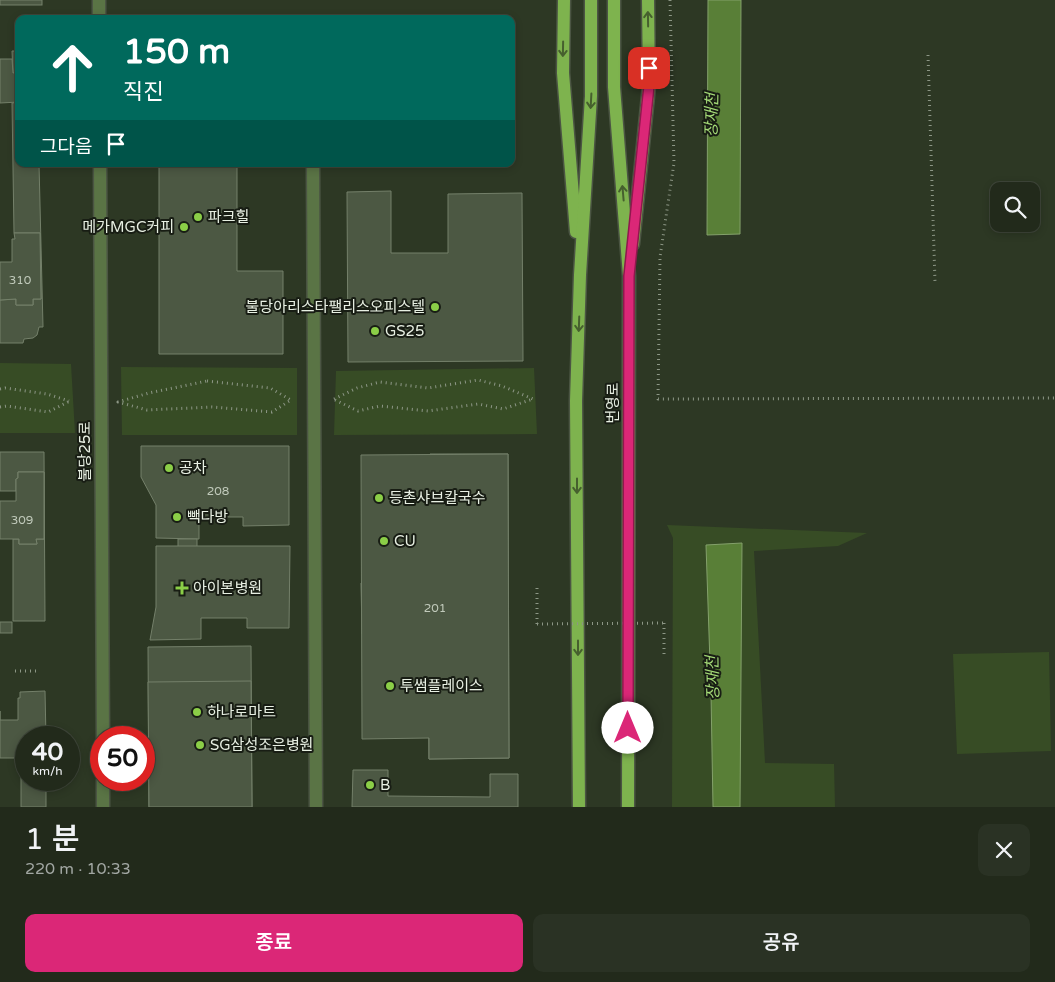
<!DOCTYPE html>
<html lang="ko">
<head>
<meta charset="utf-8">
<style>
  :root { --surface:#222a1b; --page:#2a3224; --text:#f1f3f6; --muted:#a2a7a3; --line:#3f463a; --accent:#db2777 }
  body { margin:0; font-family:"Varela Round","Noto Sans KR",sans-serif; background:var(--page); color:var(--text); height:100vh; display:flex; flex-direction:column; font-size:19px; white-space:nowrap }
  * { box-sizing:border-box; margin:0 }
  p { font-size:16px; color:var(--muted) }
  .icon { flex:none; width:28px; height:28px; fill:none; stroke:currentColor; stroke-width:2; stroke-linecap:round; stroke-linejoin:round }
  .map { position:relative; height:807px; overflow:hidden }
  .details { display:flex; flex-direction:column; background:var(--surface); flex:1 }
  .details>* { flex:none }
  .guide { position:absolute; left:15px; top:15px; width:500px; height:152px; border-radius:10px; box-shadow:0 2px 8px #0003,0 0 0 1px var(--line); background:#00695c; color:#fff; overflow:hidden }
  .controls { position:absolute; left:990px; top:182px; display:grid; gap:10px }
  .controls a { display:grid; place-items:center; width:50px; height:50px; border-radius:10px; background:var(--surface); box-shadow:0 2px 8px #0003,0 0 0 1px var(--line); font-size:25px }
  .speed { position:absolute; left:15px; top:726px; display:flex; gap:10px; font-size:25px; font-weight:700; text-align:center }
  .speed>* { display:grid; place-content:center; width:65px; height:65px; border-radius:50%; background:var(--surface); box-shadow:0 2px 8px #0003,0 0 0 1px var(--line); line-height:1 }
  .speed small { font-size:12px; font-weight:400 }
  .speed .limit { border:8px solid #d22; background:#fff; color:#111 }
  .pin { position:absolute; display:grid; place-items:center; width:42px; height:42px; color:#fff; margin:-21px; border-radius:10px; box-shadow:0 2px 8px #0006 }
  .me { position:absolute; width:55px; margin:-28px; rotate:0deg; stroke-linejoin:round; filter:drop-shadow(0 0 4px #0008) }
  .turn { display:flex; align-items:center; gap:18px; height:105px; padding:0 25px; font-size:22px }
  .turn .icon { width:65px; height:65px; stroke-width:2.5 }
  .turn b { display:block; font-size:35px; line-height:42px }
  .then { display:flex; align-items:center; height:48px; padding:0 25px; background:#0003; gap:10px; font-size:19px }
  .round { display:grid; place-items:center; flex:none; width:52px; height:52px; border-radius:10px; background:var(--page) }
  .head { display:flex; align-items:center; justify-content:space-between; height:85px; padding:0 25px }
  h1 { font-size:30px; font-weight:600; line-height:38px }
  .action { display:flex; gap:10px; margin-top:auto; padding:10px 25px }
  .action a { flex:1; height:58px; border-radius:10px; background:var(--accent); color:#fff; font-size:20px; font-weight:600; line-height:58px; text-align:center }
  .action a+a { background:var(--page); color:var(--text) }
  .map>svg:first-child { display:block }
  .green { fill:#374c25 }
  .water { fill:#597f37; stroke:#84a16b }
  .building { fill:#4c5843; stroke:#74806a }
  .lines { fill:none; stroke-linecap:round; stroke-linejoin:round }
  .minor-casing { stroke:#4b5543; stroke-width:15 }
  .major-casing { stroke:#4b5543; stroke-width:15 }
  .path { stroke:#8d9786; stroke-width:3; stroke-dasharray:1 4; stroke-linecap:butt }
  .minor { stroke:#5a7445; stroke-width:12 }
  .major { stroke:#7eb34e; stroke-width:12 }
  .path-bridge { stroke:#8d9786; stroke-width:3; stroke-dasharray:1 4; stroke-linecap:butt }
  .oneway { stroke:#46602e }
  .route-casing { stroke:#8e194d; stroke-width:12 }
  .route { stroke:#db2777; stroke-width:9 }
  .poi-dot { fill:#8bce47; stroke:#181d14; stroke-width:2 }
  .labels { text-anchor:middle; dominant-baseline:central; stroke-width:4; stroke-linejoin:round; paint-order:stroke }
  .number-label { font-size:12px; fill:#c1cabb }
  .poi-label { font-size:15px; fill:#e8f0e3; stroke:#181d14; text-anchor:start }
  .street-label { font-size:15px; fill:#e8f0e3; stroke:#181d14 }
  .water-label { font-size:16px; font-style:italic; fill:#a4da77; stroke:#181d14 }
</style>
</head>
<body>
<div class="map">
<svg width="1055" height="807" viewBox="0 0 1055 807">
  <rect width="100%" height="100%" fill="#2d3824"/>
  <g class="green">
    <path d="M0 363 71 364 75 433H0Z"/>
    <path d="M121 367 297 368V435H122Z"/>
    <path d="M534 368 537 434 334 435 336 371Z"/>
    <path d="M667 525 867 533 838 546 754 551 765 763 834 764 835 807H672L673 538Z"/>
    <path d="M1049 652 1051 751 957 754 953 654Z"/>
  </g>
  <g class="water">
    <path d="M708 0H741L740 234 707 235Z"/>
    <path d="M742 543 740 807H713L711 693 706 545Z"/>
  </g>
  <g class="building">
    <rect x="0" y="0" width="42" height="5"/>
    <path d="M12 51H19V72L13 73Z"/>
    <path d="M0 59H12L13 73 19 72V102L0 103Z"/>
    <path d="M19 102V164H39L43 327H39L37 335 33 338 24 339 23 343H0V300L16 299V305H33V299H41L40 233H14L12 103Z"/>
    <path d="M159 164H237V271H283V354H159Z"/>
    <path d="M391 191V253H448V194L522 193 523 361 348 362 347 192Z"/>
    <path d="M14 233H40L41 299H33V305H16V299L0 300V262H12V239H15Z"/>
    <path d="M141 446H289V525L243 526V517H199V539L156 538V505L141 477Z"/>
    <path d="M0 452H44L45 621H13V539H19V544H37L36 539H44V472H18V478L16 479V491H0Z"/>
    <path d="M430 454H508L509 758 429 759 428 633 362 634 361 583H430Z"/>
    <path d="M508 454 509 758 429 759V738L362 739 361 455Z"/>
    <path d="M18 472H44V539H36L37 544H19V539H0V501H16V479L18 478Z"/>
    <rect x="178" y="539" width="19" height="8"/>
    <path d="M156 546H290L289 628H247V618H201V639L150 640 156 607Z"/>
    <rect x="0" y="622" width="12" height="11"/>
    <path d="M251 646 252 807H149L148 647Z"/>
    <path d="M251 681 252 807H149L148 682Z"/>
    <path d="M45 691 46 738H26V764H21V758H0V711V720H18V698H20V692Z"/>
    <path d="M21 764H26V780H46V807H21Z"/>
    <path d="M353 770H388V796L490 797V774H518V807H352Z"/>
  </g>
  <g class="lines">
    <defs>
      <g id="minor">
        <path d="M99 0V19"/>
        <path d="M100 164 103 738"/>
        <path d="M313 164 316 807"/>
        <path d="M103 780V807"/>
      </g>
      <g id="major">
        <path d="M564 0 563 73 576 232"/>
        <path d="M614 0V87L629 276 628 807"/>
        <path d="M633 244 649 86 648 0"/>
        <path d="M579 807 576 401 580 275 591 96V0"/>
      </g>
    </defs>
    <use href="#minor" class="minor-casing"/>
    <use href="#major" class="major-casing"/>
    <g class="path">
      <path d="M670 0 674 163 660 257 658 399 1055 398"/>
      <path d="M928 55 935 282"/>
      <path d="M207 381 270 388 291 400 272 412 212 407 147 410 118 402 149 393Z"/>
      <path d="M0 389 5 388 47 394 69 401"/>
      <path d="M334 399 357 388 380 382 428 388 478 380 502 386 533 399"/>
      <path d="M335 400 358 411 380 406 428 411 478 404 503 409 533 399"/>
      <path d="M0 407 7 406 48 412 70 401"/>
      <path d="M664 623V656"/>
      <path d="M537 624V586"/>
      <path d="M15 671H40"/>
    </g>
    <use href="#minor" class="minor"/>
    <use href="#major" class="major"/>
    <path class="path-bridge" d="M537 624 664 623"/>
  </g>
  <defs><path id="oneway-shaft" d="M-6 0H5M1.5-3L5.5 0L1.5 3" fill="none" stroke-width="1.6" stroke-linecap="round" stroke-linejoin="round" transform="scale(1.25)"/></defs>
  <g class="oneway">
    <use href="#oneway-shaft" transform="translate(648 19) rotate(-91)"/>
    <use href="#oneway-shaft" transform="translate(563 49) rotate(91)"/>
    <use href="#oneway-shaft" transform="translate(591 101) rotate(93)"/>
    <use href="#oneway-shaft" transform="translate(623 193) rotate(-95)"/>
    <use href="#oneway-shaft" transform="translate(579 324) rotate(92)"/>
    <use href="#oneway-shaft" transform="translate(577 486) rotate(90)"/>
    <use href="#oneway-shaft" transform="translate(578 648) rotate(90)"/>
  </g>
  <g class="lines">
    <defs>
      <path id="route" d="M628 728 629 276 649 86V68"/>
    </defs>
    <use href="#route" class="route-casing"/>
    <use href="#route" class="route"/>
  </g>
  <g class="poi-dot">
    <circle cx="198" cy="217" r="5"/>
    <circle cx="184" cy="227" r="5"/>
    <circle cx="435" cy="307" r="5"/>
    <circle cx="375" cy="331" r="5"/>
    <circle cx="169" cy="468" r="5"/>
    <circle cx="379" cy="498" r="5"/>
    <circle cx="177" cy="517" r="5"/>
    <circle cx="384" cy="541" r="5"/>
    <path d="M179.5 580.5h5v5h5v5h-5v5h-5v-5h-5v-5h5z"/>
    <circle cx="390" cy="686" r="5"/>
    <circle cx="197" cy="712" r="5"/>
    <circle cx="200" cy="745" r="5"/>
    <circle cx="370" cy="785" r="5"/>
  </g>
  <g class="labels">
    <g class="number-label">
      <text x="20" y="280">310</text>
      <text x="218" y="491">208</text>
      <text x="22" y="520">309</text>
      <text x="435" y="608">201</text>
    </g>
    <g class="poi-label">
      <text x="208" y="217">파크힐</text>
      <text x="174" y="227" text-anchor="end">메가MGC커피</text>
      <text x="425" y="307" text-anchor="end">불당아리스타팰리스오피스텔</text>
      <text x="385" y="331">GS25</text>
      <text x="179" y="468">공차</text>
      <text x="389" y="498">등촌샤브칼국수</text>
      <text x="187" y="517">빽다방</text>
      <text x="394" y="541">CU</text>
      <text x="193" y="588">아이본병원</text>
      <text x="400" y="686">투썸플레이스</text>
      <text x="207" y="712">하나로마트</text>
      <text x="210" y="745">SG삼성조은병원</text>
      <text x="380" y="785">B</text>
    </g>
    <g class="street-label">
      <text transform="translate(613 403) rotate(-90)">번영로</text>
      <text transform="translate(85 451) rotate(-90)">불당25로</text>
    </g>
    <g class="water-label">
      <text transform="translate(712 115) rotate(-89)">장재천</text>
      <text transform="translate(713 678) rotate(-91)">장재천</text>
    </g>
  </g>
</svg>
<div class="controls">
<a><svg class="icon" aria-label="search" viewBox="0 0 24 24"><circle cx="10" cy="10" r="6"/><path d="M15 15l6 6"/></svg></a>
</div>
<div class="speed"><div>40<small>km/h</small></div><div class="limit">50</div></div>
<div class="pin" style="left:649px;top:68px;background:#d93025"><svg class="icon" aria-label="arrive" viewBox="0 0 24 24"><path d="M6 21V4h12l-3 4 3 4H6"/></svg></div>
<svg class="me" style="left:628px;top:728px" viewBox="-20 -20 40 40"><circle r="19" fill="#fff"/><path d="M0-13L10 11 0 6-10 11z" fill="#db2777"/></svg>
<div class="guide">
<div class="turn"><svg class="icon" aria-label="ahead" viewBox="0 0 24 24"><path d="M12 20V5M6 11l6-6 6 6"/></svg><div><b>150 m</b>직진</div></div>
<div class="then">그다음<svg class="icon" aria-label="arrive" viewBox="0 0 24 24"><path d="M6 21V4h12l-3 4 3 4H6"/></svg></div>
</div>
</div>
<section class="details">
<div class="head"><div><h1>1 분</h1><p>220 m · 10:33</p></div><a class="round"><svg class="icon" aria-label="close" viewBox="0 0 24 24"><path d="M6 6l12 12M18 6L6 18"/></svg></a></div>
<div class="action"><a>종료</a><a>공유</a></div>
</section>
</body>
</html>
